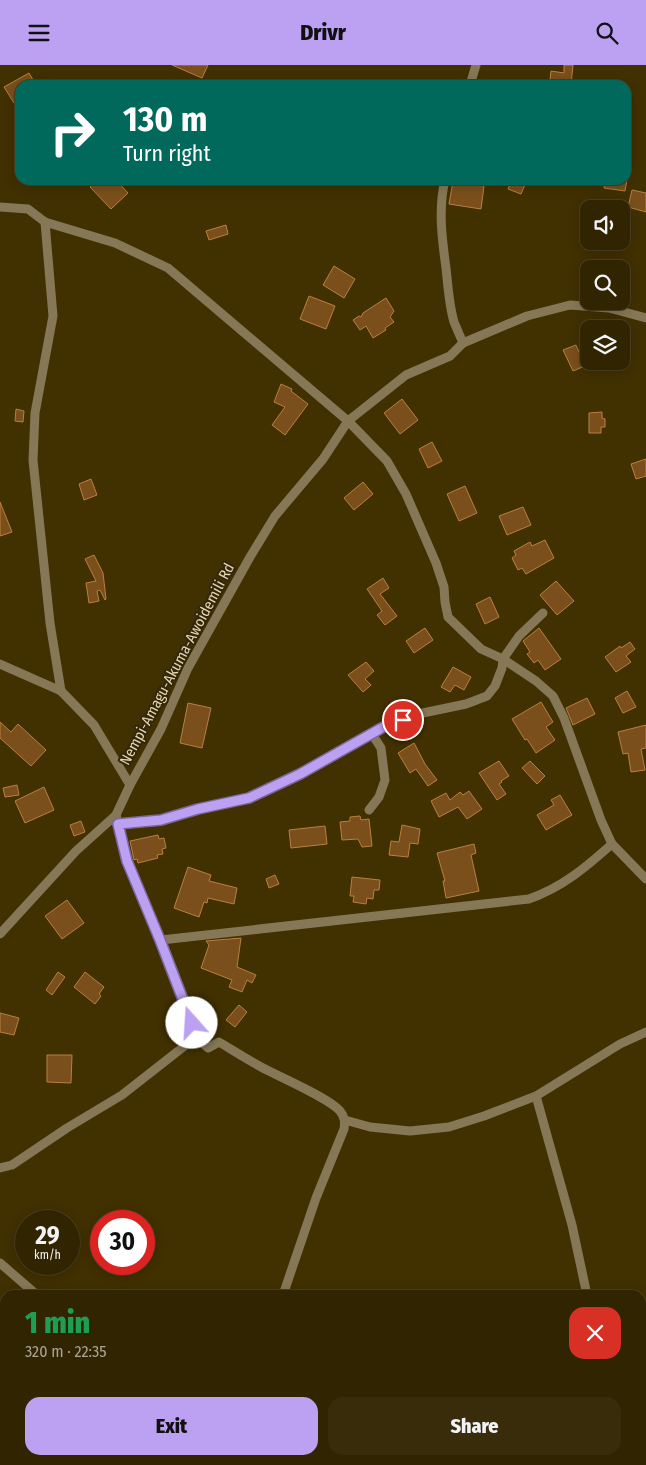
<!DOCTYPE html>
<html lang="en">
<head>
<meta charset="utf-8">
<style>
  :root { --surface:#312400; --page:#392c0a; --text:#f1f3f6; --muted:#a8a499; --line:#4c4122; --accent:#bca0f2 }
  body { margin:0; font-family:"Fira Sans Condensed",sans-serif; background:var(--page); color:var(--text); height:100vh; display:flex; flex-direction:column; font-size:19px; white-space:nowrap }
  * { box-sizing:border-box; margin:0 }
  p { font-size:16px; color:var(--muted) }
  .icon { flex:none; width:28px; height:28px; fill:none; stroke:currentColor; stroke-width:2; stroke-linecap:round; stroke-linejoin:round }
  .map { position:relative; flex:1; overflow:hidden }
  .details { position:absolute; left:0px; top:1225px; width:646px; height:175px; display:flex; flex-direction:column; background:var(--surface); border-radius:15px 15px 0 0; box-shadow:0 2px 12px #0003,0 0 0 1px var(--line) }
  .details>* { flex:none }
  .banner { position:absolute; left:15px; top:15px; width:616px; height:105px; border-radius:15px; box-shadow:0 2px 12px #0003,0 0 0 1px var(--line); background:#00695c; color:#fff; overflow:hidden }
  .buttons { position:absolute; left:580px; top:135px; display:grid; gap:10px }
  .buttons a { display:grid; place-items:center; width:50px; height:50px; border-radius:10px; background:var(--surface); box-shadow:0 2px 12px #0003,0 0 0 1px var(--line); font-size:25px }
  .speed { position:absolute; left:15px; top:1145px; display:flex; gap:10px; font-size:25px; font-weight:700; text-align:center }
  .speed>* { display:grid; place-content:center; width:65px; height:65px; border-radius:50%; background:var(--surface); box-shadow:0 2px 12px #0003,0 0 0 1px var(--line); line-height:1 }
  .speed small { font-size:12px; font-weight:400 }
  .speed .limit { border:8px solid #d22; background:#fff; color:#111 }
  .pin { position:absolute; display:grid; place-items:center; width:42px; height:42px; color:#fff; margin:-21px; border:2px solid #fff; border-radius:50%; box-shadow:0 1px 5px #0007 }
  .me { position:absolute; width:55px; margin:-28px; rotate:341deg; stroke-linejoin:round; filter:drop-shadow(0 0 4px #0008) }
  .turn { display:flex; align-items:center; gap:18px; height:105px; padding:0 25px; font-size:22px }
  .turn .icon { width:65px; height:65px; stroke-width:2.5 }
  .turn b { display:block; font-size:35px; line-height:42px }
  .round { display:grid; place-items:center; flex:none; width:52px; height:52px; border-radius:15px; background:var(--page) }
  .headline { display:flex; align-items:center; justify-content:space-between; height:85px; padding:0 25px }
  h1 { font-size:30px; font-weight:800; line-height:38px; color:#1e9e55 }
  .button { display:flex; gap:10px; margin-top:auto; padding:10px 25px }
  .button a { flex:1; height:58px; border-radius:15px; background:var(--accent); color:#111; font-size:20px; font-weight:800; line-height:58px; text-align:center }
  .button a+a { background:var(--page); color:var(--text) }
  header { display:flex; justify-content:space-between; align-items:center; height:65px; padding:0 25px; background:var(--accent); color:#111; font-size:22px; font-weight:800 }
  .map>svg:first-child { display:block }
  .building { fill:#7a4f1b; stroke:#ba803e }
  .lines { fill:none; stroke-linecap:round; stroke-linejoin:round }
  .service { stroke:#867856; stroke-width:4.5 }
  .minor { stroke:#867856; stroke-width:9 }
  .route-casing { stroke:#7a689d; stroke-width:12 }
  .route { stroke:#bca0f2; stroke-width:9 }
  .labels { text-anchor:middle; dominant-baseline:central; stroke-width:4; stroke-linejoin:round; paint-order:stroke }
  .street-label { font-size:15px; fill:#e7d6af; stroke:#32280d }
</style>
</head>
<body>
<header><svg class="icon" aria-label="menu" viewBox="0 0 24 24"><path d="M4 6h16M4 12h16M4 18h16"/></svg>Drivr<svg class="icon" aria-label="search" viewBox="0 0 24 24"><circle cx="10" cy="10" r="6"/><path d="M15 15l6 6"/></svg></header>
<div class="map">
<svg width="646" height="1400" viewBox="0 0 646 1400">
  <rect width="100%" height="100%" fill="#413000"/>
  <g class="building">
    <path d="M172 0H208L202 13Z"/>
    <path d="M564 0H573L571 20H552L553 15H550L551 6 564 8Z"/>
    <path d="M29 8 36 20H20V35L14 38 4 22Z"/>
    <path d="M97 115H116L128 128 111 144 90 122Z"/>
    <path d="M512 115H527L521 129 508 124Z"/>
    <path d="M605 115H627L625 126 604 123Z"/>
    <path d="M453 116 484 121 481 144 449 139Z"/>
    <path d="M632 125 646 128V147L628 142Z"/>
    <path d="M226 160 228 169 209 175 206 166Z"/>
    <path d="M334 201 355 214 344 233 323 220Z"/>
    <path d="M309 231 335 241 326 264 300 254Z"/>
    <path d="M386 233 394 246 390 252 394 257 385 263 386 265 373 273 366 261 360 265 353 255 359 251 361 252 363 248Z"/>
    <path d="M576 280 585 301 573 306 563 285Z"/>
    <path d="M281 319 292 324 291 326 308 339 285 370 272 360 285 342 274 337Z"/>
    <path d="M402 334 418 355 400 369 384 348Z"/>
    <path d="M16 344 24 346 23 357 15 356Z"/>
    <path d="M602 347V353L605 354V362H601V368H589V348Z"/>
    <path d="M432 377 442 396 428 403 419 384Z"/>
    <path d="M646 394V411L636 414 631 399Z"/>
    <path d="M91 414 97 430 84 435 79 419Z"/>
    <path d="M363 417 373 429 354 445 344 433Z"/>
    <path d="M465 421 477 448 459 456 447 429Z"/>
    <path d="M0 437 12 467 0 471Z"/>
    <path d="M523 442 531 460 507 470 499 451Z"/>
    <path d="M545 475 554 493 526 509 522 503 518 505 512 493 516 490 514 486 530 477 532 481Z"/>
    <path d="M94 490 103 508 106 534 105 535 100 525 97 526 99 536 89 538 86 518 96 516 85 494Z"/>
    <path d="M383 513 389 523 380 529 397 551 385 560 377 550 382 546 367 524Z"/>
    <path d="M556 516 574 536 557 550 540 530Z"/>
    <path d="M490 532 499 552 485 559 476 539Z"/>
    <path d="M425 563 433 575 414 588 406 576Z"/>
    <path d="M539 563 561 594 545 605 538 595 534 598 527 589 530 587 523 576Z"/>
    <path d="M630 577 635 584 626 591 631 597 616 607 605 592 620 581 621 583Z"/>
    <path d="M366 597 374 606 365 614 371 620 363 627 348 610Z"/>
    <path d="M453 602 471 612 464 625 455 620 450 627 441 622Z"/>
    <path d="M627 626 636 642 623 648 615 633Z"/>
    <path d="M587 633 595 649 573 660 566 643Z"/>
    <path d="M541 637 553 657 546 662 555 675 536 688 527 674 525 675 512 654Z"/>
    <path d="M188 638 211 643 202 683 180 678Z"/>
    <path d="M0 657 11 667 18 659 46 685 31 701 0 673Z"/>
    <path d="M646 660V683L641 684 645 705 631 707 628 688 623 689 618 667Z"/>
    <path d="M414 678 425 699 437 715 428 721 416 704 410 708 398 688Z"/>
    <path d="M499 696 509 711 501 716 502 717 499 719 506 729 497 735 479 708Z"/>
    <path d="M530 696 545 711 537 719 522 703Z"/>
    <path d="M17 720 19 730 5 732 3 723Z"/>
    <path d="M44 722 54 745 25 758 15 736Z"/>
    <path d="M469 726 482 744 467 754 458 742 439 752 431 736 446 728 450 735 460 727 463 730Z"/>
    <path d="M560 730 572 750 546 765 537 750 554 740 551 735Z"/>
    <path d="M360 751 361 755 369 754 372 781 362 782 358 774 342 775 340 757 350 756V752Z"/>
    <path d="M81 756 85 767 74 771 70 760Z"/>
    <path d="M402 760 420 764 418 779 410 778 408 792 389 790 391 776 399 777Z"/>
    <path d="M325 761 327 779 291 783 289 765Z"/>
    <path d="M158 770 159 774 164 773 166 783 162 784 163 789 157 790 158 793 138 798 137 794 134 795 130 776Z"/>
    <path d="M474 779 476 788 471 790 479 826 446 833 443 816H445L437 788Z"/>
    <path d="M188 802 211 810 209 816 237 823 234 839 208 833 207 838 204 837 199 852 174 843Z"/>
    <path d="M275 810 279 819 269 823 266 814Z"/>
    <path d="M352 812 380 815 379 825H374L373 834 367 833 366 839 353 837 354 831H350Z"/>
    <path d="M67 835 84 858 62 874 45 851Z"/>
    <path d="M241 873 237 902 256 910 252 918 247 915 242 927 229 922 232 915 201 903 209 880 206 876Z"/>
    <path d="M58 907 65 912 52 930 46 925Z"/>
    <path d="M85 907 104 922 99 929 101 931 95 939 74 922Z"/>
    <path d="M239 940 247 947 235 962 226 955Z"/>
    <path d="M0 948 19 953 14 970 0 967Z"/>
    <path d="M47 990H72L71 1018 47 1017Z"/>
  </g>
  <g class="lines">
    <path class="service" d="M641 1272 646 1267"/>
    <g class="minor">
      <path d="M470 20 476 0"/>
      <path d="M445 115C438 144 442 174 446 203 448 221 449 240 454 257 457 264 460 271 463 278"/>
      <path d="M0 142 28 144 45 157 115 178 168 203 348 356 387 396 406 429 436 498 444 522 445 537 448 552 481 584 503 594 536 616 553 631 564 653 601 755 612 779 646 814"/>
      <path d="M45 157 53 251 35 348 33 395 50 558 61 626"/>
      <path d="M0 599 61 626 94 660 130 720"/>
      <path d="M369 745 379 732 385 715 381 683 372 669"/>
      <path d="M116 750 127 796 161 875 188 944 196 972 208 983 219 977C234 986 248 995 263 1003 280 1012 329 1033 340 1046 345 1052 345 1057 344 1064L316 1133 283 1230"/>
      <path d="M118 759 161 755 198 744 249 733 300 709 387 660 418 649 466 639 487 631 495 621 502 603 503 594 519 571 543 548"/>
      <path d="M0 869 76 786 116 750 130 720 161 664 188 603 250 492 275 451 323 394 348 356 406 310 450 291 463 278 527 251 570 240 609 243 646 253"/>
      <path d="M161 875 529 834C563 822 586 802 612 779"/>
      <path d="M536 1031 572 1160 587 1230"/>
      <path d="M345 1055 370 1062 410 1066 449 1062 484 1051 536 1031 620 979 646 967"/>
      <path d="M0 1103 12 1100 67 1063 122 1030 196 972"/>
      <path d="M0 1198 37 1230"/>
      <path d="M264 1395 268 1400"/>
      <path d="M609 1395 610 1400"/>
    </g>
  </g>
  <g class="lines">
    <defs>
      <path id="route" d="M192 958 160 875 127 796 118 759 161 755 198 744 249 733 300 709 387 660 403 655"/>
    </defs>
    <use href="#route" class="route-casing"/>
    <use href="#route" class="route"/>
  </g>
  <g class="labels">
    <g class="street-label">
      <text transform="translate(177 599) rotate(-62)">Nempi-Amagu-Akuma-Awoidemili Rd</text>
    </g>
  </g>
</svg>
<div class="buttons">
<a><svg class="icon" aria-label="sound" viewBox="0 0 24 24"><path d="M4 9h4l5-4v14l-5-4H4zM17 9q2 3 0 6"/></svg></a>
<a><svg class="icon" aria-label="search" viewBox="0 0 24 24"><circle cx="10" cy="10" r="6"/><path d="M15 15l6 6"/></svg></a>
<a><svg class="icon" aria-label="layers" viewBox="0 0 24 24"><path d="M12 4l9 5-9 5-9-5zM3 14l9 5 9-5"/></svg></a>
</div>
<div class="speed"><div>29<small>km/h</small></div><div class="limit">30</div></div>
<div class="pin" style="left:403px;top:655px;background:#d93025"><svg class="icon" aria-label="arrive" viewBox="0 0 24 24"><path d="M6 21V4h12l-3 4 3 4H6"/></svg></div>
<svg class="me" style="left:192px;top:958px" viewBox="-20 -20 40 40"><circle r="19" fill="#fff"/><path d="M0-13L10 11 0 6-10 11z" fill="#bca0f2"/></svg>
<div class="banner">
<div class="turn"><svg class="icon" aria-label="right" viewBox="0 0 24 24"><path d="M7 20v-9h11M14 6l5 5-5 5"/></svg><div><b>130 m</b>Turn right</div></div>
</div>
<section class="details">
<div class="headline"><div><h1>1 min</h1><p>320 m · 22:35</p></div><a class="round" style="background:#d93025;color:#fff"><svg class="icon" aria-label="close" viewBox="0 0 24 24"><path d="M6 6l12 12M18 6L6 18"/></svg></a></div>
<div class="button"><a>Exit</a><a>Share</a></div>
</section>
</div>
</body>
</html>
